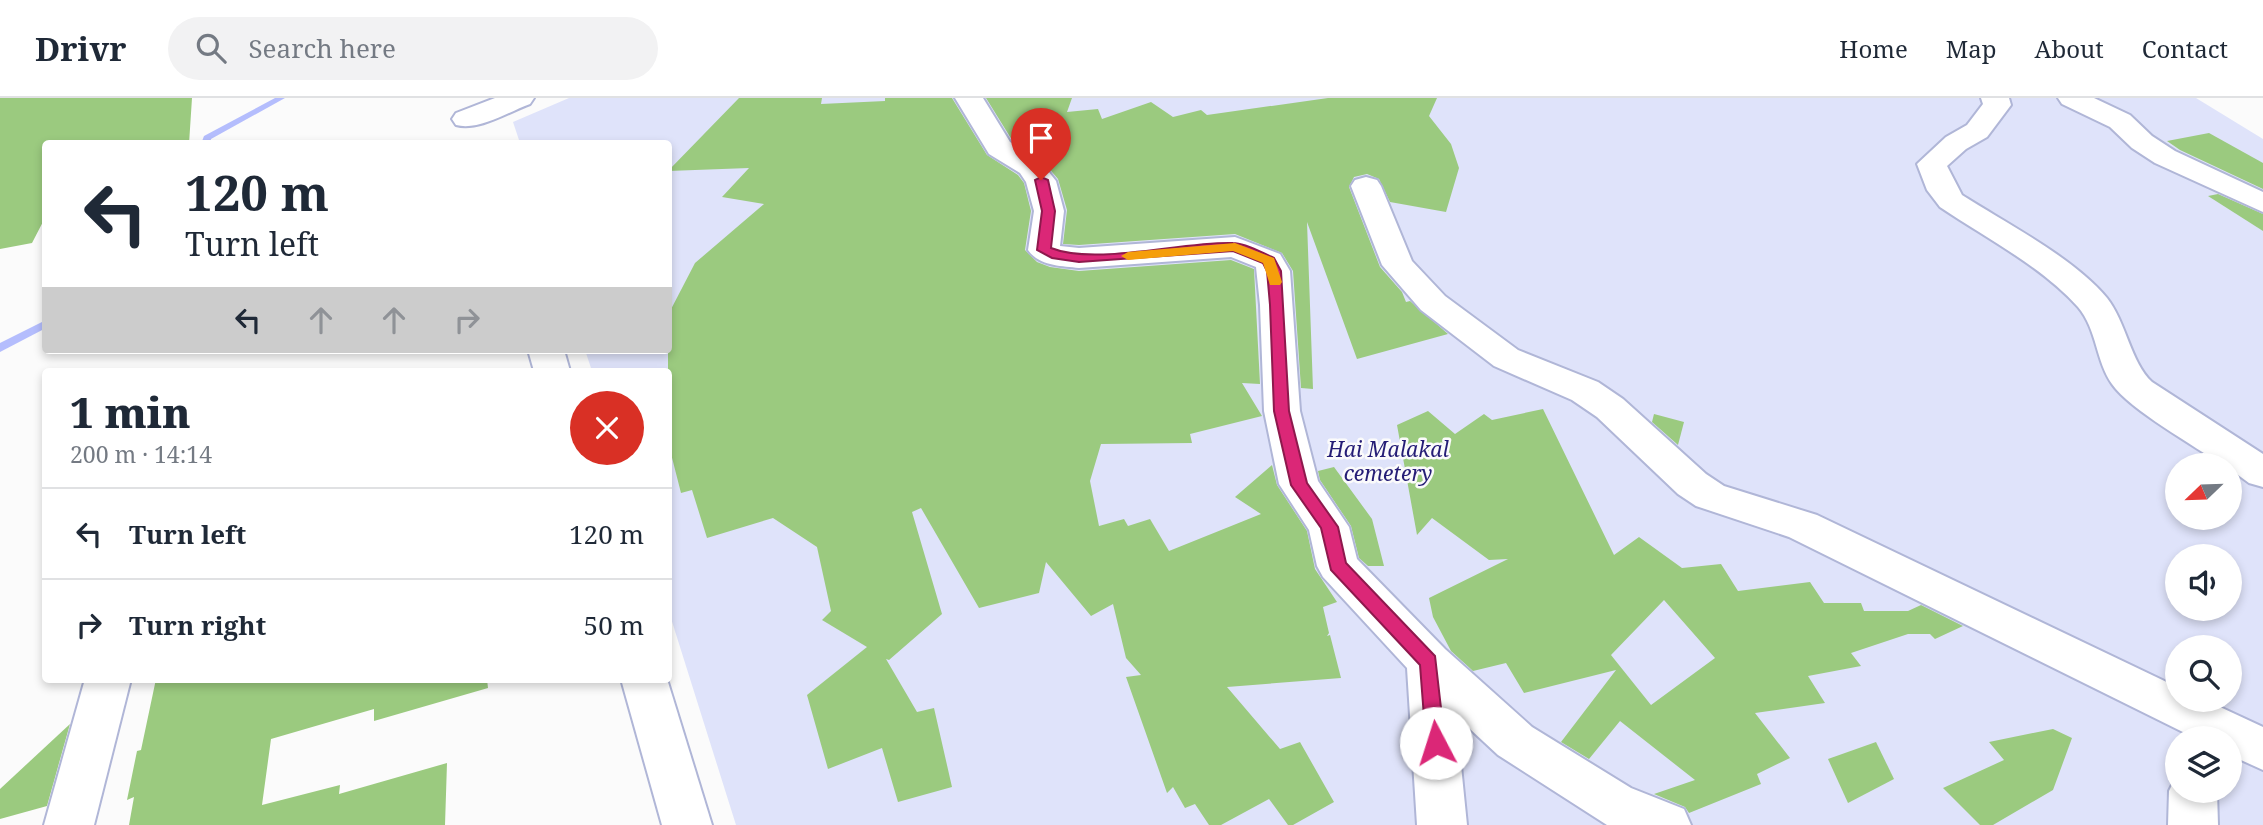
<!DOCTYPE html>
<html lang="en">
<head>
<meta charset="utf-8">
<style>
  :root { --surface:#fff; --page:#f2f2f3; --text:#1f2937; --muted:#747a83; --line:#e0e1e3 }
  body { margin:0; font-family:"Noto Serif",serif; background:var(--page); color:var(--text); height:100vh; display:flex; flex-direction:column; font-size:26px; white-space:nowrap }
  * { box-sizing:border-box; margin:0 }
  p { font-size:23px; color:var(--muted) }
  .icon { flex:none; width:38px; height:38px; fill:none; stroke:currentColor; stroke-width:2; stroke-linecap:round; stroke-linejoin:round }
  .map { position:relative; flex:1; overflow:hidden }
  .sheet { position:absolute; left:42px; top:270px; width:630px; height:315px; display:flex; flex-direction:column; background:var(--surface); border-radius:7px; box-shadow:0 4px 10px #0003 }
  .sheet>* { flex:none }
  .banner { position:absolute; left:42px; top:42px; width:630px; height:214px; border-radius:7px; box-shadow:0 4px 10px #0003; background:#fff; color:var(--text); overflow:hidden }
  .needle { width:46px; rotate:247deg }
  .fabs { position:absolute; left:2165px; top:355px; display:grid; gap:14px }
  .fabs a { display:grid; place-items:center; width:77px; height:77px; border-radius:50%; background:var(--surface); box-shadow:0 4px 10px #0003; font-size:35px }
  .pin { position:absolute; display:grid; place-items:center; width:60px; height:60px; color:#fff; margin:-72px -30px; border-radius:50% 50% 50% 0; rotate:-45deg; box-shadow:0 0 7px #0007 }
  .pin .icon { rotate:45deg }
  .me { position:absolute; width:77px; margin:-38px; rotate:355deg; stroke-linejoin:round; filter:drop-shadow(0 0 5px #0008) }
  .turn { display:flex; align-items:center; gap:24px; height:147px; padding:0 28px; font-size:32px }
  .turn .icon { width:91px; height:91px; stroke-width:2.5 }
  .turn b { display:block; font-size:49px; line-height:60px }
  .lanes { display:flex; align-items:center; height:66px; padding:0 28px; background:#0003; justify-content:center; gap:35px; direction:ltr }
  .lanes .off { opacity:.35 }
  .round { display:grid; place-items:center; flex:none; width:74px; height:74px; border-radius:37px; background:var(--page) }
  .summary { display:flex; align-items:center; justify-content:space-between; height:119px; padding:0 28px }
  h1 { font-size:42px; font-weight:800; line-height:52px }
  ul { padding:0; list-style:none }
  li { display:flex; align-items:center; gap:21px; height:91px; padding:0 28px; border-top:2px solid var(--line) }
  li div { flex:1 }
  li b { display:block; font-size:26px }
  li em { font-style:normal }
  header { display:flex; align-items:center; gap:42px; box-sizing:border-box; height:98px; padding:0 35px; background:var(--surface); border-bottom:2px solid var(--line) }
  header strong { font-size:33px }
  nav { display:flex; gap:38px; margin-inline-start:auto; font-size:24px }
  .search { width:490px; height:63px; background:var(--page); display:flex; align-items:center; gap:18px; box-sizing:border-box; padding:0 24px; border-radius:38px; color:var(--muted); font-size:26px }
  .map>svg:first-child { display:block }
  .green { fill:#dfe3fa; fill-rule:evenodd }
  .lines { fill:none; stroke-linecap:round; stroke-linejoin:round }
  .stream { fill:#b4bdfd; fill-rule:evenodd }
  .building { fill:#9bca7f; fill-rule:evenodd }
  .minor-casing { stroke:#b0b6d7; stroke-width:4 }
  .minor { fill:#fff; fill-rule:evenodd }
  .route { fill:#db2777; stroke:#8e194d; stroke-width:2 }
  .slow { fill:#f59e0b }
  .labels { text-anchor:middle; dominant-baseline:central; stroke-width:5; stroke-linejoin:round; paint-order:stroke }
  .park-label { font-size:21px; font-style:italic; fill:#251d76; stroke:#fbfbfb }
</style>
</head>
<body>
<header>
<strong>Drivr</strong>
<div class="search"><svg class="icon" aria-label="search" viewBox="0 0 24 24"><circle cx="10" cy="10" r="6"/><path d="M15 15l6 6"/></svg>Search here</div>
<nav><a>Home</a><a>Map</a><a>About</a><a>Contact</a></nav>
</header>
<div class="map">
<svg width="2263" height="727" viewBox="0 0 2263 727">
  <rect width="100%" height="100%" fill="#fbfbfb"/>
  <path class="green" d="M569 0H2196L2263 41V727H736L669 514 668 273H592L585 252H668V46L520 45 513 24ZM2177 368H2230V420H2177ZM2177 458H2230V511H2177ZM2177 550H2230V602H2177ZM2177 640H2230V693H2177Z"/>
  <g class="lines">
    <g class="stream">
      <path d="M275 0H285L211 41 210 46H201L204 38Z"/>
      <path d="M46 222V230L0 254V245Z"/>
    </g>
  </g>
  <g class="building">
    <path d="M0 0H192L189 46H46V118L32 145 0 151Z"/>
    <path d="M739 0H822L821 6 885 3V0H952L987 57 1018 77 1024 85 1031 113 1025 152 1037 164 1050 169 1079 173 1231 162 1254 171 1260 286 1242 285 1262 318 1190 336 1192 345 1101 346 1090 383 1099 428 1124 421 1128 428 1150 421 1169 453 1261 416 1235 399 1272 367 1277 387 1307 433 1315 471 1337 504 1323 509 1329 535 1327 538 1330 537 1341 580 1227 589 1280 651 1300 644 1334 704 1293 727H1288L1269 701 1221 727H1209L1195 706 1185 710 1173 689 1167 695 1126 579 1141 577 1126 560 1113 506 1091 518 1046 464 1039 495 979 510 921 410 912 414 942 516 889 562 886 561 917 614 934 610 952 689 898 704 882 650 828 671 807 597 867 549 822 522 831 513 817 449 773 420 707 440 692 392 681 395 668 344V217L695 165 764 106 722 99 749 70 668 73Z"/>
    <path d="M986 0H1072L1067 14 1098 11 1102 21 1151 4 1173 19 1201 12 1207 17 1328 0H1437L1429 18 1451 46 1459 70 1446 114 1390 104 1379 81 1367 76 1354 79 1349 89 1380 169 1402 194 1406 204 1410 203 1448 236 1357 261 1307 124 1313 291 1301 290 1293 173 1282 155 1235 136 1079 147 1063 146 1067 112 1058 81 1041 61 1012 42Z"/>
    <path d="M2209 35 2263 65V91L2180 52 2167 43Z"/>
    <path d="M2218 96 2263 116V133L2208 98Z"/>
    <path d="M1543 311 1614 457 1639 439 1682 470 1721 466 1738 493 1810 484 1824 505H1861L1864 513H1908L1921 507 1963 528 1935 541 1930 536H1908L1851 555 1861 568 1808 578 1825 605 1755 615 1790 660 1757 676 1761 686 1689 715 1685 709 1654 696 1695 682 1620 623 1589 661 1561 644 1616 572 1524 595 1506 565 1473 573 1451 553 1433 519 1429 500 1508 461 1489 462 1432 420 1417 437 1397 327 1428 313 1455 336 1484 316 1492 322ZM1664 502 1715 560 1651 607 1611 557Z"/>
    <path d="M1654 316 1684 324 1678 347 1652 324Z"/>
    <path d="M1334 369 1372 421 1384 468H1368L1359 460 1351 428 1320 382 1318 373Z"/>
    <path d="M156 581H487L488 590 374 623V611L271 641 262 707 340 687 339 696 447 665 445 727H129L134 699 127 702 137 653 141 652Z"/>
    <path d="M70 626 47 708 0 721V691Z"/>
    <path d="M2053 631 2072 640 2053 692 1993 727H1980L1943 690 2004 662 1989 644Z"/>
    <path d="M1876 644 1894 681 1848 705 1828 661Z"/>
  </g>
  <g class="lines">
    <defs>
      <g id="minor">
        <path d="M495 0H534L530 6C508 14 479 33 456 27L452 21 456 15Z"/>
        <path d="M955 0H983L1010 44 1040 63 1056 83 1064 113 1060 148 1079 150 1235 139 1280 156 1290 173 1300 313 1318 383 1349 429 1357 461 1445 551 1532 629 1631 690 1684 711 1691 727H1607L1498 657 1456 618 1467 727H1417L1407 570 1323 479 1317 468 1309 432 1279 386 1264 313 1260 207 1256 169 1231 159 1079 170C1061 168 1039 168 1028 152L1034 113 1026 84 1020 75 989 56Z"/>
        <path d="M1981 0H2009L2011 7 1987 39 1966 51 1947 68 1962 97C2006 125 2074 160 2107 200 2126 224 2131 265 2152 284L2263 356V389L2249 385 2230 371V368H2224C2195 348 2130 312 2112 286 2096 264 2097 231 2078 209 2041 168 1986 140 1940 109L1927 92 1917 66 1946 39 1967 27 1983 6Z"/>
        <path d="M2058 0H2094L2130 17 2152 38 2175 53 2263 94V114L2155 65 2132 50 2110 29 2062 6Z"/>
        <path d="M1366 79 1377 82 1381 88 1412 163 1445 198 1518 252 1598 284 1623 301 1706 376 1724 388 1817 417 2177 589V602H2205L2263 629V672L2230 657V640H2195L1789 439 1696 408 1678 396 1597 319 1572 302 1494 268 1421 212 1382 167 1351 88 1355 82Z"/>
        <path d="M528 252H564L570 273H534Z"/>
        <path d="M85 581H131L94 727H44Z"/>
        <path d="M621 581H667L712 727H662Z"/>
        <path d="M2177 677V693H2217L2218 727H2168L2169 693Z"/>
      </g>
    </defs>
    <use href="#minor" class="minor-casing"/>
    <use href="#minor" class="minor"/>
  </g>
  <path class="route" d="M1041 79 1048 82 1055 113 1051 150C1096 168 1183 143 1233 145 1246 145 1262 155 1274 160L1281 173 1289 313 1307 385 1338 429 1346 465 1435 558 1445 645 1442 651 1436 654 1429 651 1426 645 1420 567 1331 472 1321 430 1291 387 1274 313 1270 207 1267 173 1263 165 1233 153 1079 164 1052 160 1037 152 1042 113 1035 82Z"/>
  <path class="slow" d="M1235 145 1274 160 1282 184 1280 187H1270L1263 165 1233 153 1128 162 1121 158 1128 154Z"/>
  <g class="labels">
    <g class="park-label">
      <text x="1388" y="351">Hai Malakal<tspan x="1388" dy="24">cemetery</tspan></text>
    </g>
  </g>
</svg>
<div class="fabs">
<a><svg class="needle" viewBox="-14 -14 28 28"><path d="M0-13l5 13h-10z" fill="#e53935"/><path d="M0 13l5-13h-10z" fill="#747a83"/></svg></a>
<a><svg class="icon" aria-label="sound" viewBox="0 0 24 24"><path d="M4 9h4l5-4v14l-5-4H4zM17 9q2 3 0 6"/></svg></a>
<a><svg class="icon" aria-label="search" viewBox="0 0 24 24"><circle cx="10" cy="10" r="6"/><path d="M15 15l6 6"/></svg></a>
<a><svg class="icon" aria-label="layers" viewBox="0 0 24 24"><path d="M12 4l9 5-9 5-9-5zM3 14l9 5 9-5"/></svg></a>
</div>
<div class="pin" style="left:1041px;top:82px;background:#d93025"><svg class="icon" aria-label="arrive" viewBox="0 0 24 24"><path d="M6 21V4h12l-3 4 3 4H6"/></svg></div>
<svg class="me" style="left:1436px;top:645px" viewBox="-20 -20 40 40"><circle r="19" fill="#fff"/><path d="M0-13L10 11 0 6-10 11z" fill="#db2777"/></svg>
<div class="banner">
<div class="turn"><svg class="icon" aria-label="left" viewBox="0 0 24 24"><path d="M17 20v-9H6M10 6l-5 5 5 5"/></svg><div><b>120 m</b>Turn left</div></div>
<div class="lanes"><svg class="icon" aria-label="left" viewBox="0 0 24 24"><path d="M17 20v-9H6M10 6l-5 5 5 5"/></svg><svg class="icon off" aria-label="ahead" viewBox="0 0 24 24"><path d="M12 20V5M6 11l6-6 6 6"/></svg><svg class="icon off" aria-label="ahead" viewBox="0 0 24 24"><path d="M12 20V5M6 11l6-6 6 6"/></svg><svg class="icon off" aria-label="right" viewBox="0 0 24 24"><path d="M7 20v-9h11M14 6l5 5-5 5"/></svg></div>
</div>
<section class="sheet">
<div class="summary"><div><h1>1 min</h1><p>200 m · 14:14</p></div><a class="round" style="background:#d93025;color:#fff"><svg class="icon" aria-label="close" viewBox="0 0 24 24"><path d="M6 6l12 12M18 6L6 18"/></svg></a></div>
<ul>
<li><svg class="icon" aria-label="left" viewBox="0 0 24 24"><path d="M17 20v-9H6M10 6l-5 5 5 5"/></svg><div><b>Turn left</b></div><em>120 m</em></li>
<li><svg class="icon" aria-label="right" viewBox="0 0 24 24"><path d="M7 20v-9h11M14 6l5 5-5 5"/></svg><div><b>Turn right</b></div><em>50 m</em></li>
</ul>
</section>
</div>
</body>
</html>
